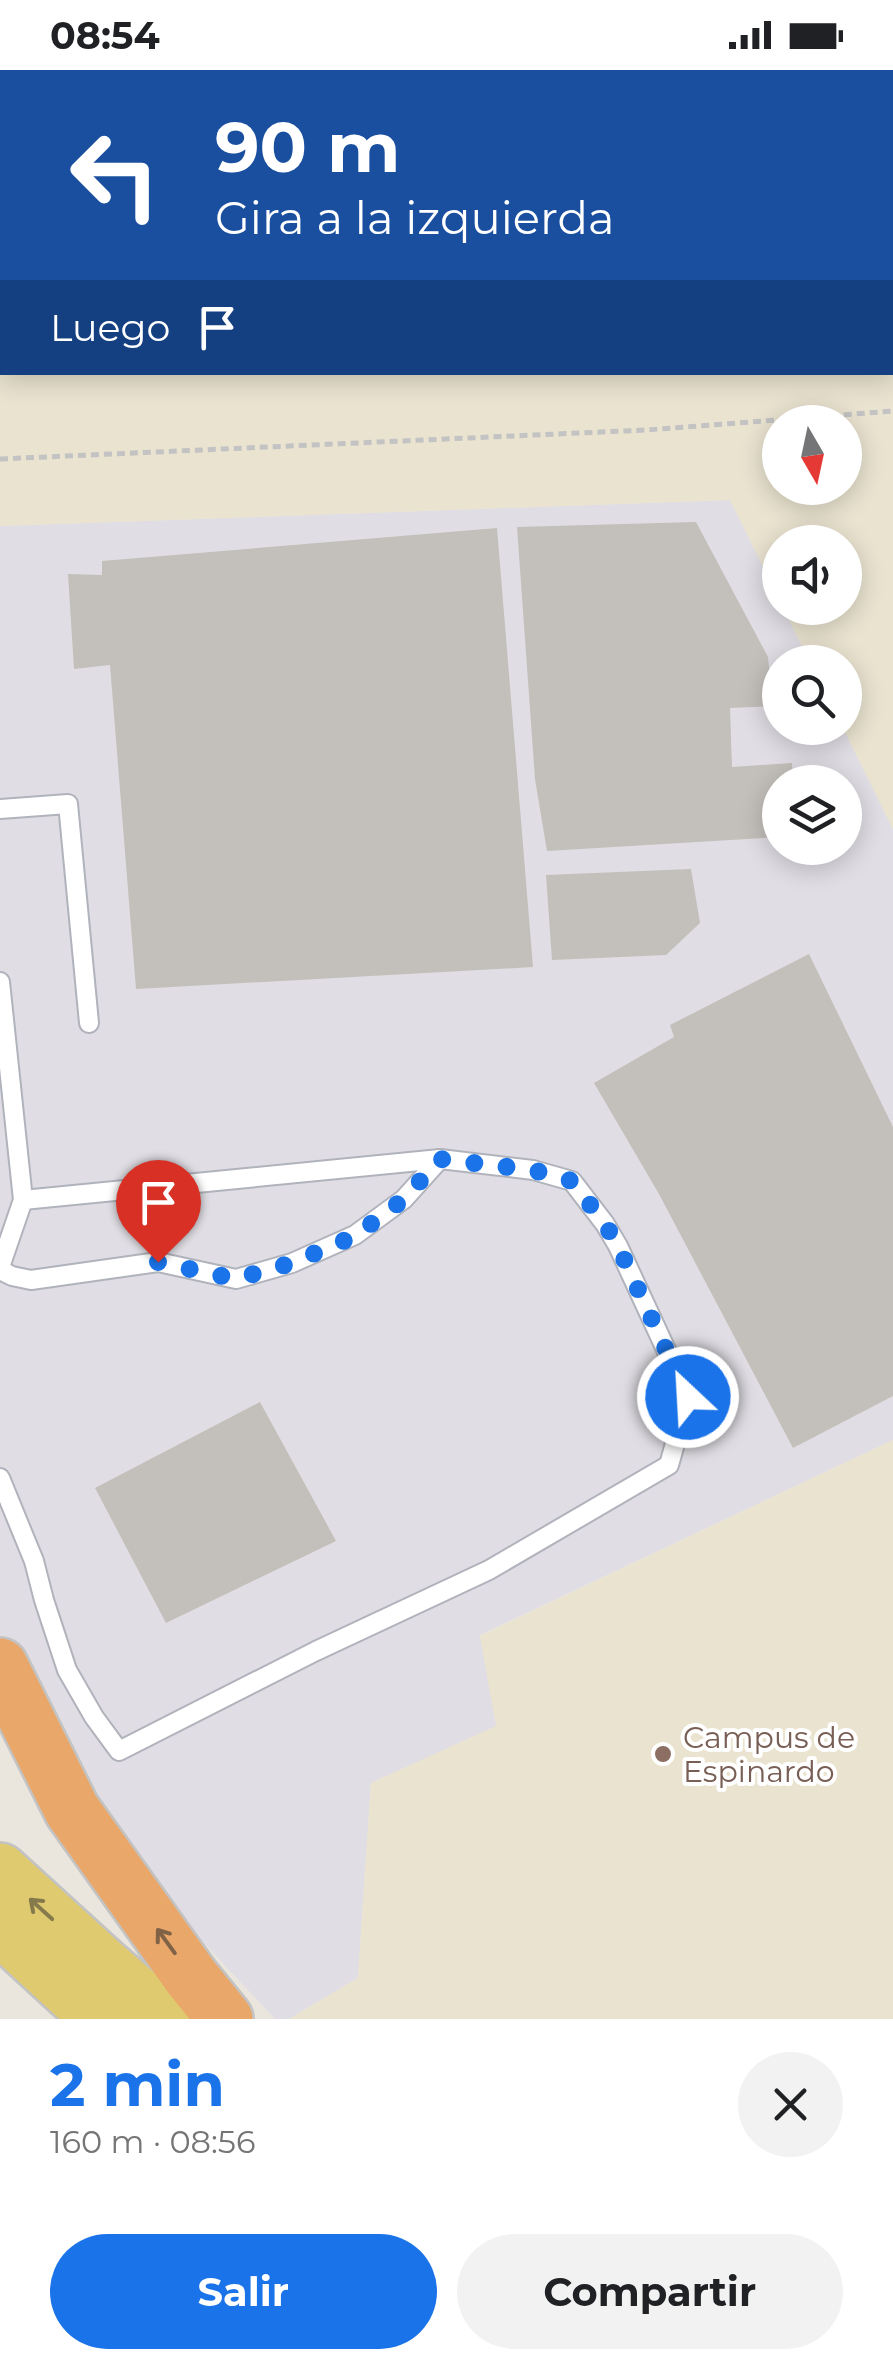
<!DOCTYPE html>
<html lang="es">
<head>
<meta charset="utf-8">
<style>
  :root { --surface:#fff; --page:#f2f2f2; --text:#202124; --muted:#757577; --accent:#1a73e8 }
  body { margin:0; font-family:Montserrat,sans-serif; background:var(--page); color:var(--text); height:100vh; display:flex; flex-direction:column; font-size:38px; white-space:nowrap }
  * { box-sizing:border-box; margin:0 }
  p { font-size:32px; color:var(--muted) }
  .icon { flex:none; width:55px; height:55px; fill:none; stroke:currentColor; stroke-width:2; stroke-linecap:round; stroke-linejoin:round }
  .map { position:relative; height:1949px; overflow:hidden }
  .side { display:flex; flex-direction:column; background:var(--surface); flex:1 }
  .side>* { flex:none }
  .top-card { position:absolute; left:0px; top:0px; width:895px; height:305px; box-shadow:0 5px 25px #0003; background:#1a4fa0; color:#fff; overflow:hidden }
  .needle { width:65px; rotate:171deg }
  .buttons { position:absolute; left:762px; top:335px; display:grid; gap:20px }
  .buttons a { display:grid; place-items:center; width:100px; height:100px; border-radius:50%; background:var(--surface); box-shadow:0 5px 25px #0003; font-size:50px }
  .pin { position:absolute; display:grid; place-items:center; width:85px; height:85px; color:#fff; margin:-102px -42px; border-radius:50% 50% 50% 0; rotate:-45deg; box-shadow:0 0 10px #0007 }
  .pin .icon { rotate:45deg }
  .me { position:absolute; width:110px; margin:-55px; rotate:335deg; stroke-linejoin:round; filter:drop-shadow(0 0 8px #0008) }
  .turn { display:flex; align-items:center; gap:35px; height:210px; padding:0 50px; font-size:45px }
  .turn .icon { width:130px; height:130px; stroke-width:2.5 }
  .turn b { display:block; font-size:70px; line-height:85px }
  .then { display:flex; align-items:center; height:95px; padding:0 50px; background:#0003; gap:20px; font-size:38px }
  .round { display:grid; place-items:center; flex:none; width:105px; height:105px; border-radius:52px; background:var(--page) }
  .summary { display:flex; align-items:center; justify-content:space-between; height:170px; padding:0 50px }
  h1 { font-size:60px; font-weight:700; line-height:75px; color:var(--accent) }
  .action { display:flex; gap:20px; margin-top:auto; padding:20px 50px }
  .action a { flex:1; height:115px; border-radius:60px; background:var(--accent); color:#fff; font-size:40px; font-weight:700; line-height:115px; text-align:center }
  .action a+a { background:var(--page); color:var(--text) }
  .status { display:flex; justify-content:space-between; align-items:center; height:70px; padding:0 50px; background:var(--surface); direction:ltr }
  .status svg { height:28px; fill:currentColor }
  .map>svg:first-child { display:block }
  .industrial { fill:#e0dee4; fill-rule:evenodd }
  .education { fill:#eae3d0; fill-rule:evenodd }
  .building { fill:#c3bfba }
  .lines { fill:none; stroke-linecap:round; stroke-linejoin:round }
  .lane-casing { stroke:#b1b3bc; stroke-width:22 }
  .secondary-casing { stroke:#b1b3bc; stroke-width:55 }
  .primary-casing { stroke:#c3c3c3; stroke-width:60 }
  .highway-casing { stroke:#c3c3c3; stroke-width:60 }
  .path { stroke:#c3c3c3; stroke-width:5; stroke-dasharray:8 5; stroke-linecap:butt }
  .lane { stroke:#fff; stroke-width:18 }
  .secondary { stroke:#fff; stroke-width:50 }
  .primary { stroke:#dfca6f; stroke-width:55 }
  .highway { stroke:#eaa76a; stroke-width:55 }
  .tram { stroke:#a1a3b2; stroke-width:2.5 }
  .oneway { stroke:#847a4c }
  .oneway2 { stroke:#806247 }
  .route { stroke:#1a73e8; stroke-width:18; stroke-dasharray:0 32.4 }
  .education-dot { fill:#8d6e63; stroke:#fff; stroke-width:4 }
  .labels { text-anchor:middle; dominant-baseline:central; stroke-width:8; stroke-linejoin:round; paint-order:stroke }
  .education-label { font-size:30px; fill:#785e54; stroke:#fff; text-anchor:start }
</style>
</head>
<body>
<div class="status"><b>08:54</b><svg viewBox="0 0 49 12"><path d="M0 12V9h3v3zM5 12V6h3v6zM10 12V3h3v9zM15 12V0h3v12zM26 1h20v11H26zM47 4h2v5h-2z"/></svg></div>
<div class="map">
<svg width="893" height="1949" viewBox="0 0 893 1949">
  <rect width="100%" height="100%" fill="#eae6de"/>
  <path class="industrial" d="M730 430 780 531V538H783L810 592H780V658H843L893 759V1370L480 1565 497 1656 371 1713 358 1908 289 1949H275L159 1825 86 1728 9 1590 0 1565V456ZM780 712H845V778H780Z"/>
  <g class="education">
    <path d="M0 0H893V759L843 658H845V592H810L783 538H845V472H780V531L730 430 0 456ZM2 2H892V302H2ZM780 352H845V418H780Z"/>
    <path d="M893 1370V1949H289L358 1908 371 1713 496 1656 480 1566Z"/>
  </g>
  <g class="building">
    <path d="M696 452 768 587 773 636 730 638 732 697 792 693 793 712H780V767L547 781 535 709 517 457Z"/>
    <path d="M497 458 533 897 136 919 110 595 74 599 68 504 102 505V491Z"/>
    <path d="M691 799 700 853 666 885 552 890 546 805Z"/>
    <path d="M809 884 893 1057V1326L793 1378 659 1124 594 1013 674 967 670 955Z"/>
    <path d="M260 1332 336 1471 166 1553 95 1418Z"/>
  </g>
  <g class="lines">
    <defs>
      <g id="lane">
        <path d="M103 0V2"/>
        <path d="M271 2 273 0"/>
        <path d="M0 173 2 174"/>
        <path d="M0 739 68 734 89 953"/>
        <path d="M0 912 23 1130 0 1197"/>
        <path d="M0 1200 12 1206 31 1210 158 1192 236 1209 292 1193 355 1165 404 1129 440 1089"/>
        <path d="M0 1408 34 1491 44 1530 67 1600 94 1647 119 1681 316 1581 489 1500 669 1395 688 1327 618 1176 605 1154 572 1111 533 1100 440 1089 23 1130"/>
      </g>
      <g id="secondary">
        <path d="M507 0 511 2"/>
        <path d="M617 0 622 2"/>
        <path d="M892 66H893"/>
        <path d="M892 120 893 121"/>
      </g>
      <g id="primary">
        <path d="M0 1801 102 1894 166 1949"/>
        <path d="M0 1857 100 1949"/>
      </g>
      <path id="highway" d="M0 1596 72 1740 191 1907 225 1949"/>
    </defs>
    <use href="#lane" class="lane-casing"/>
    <use href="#secondary" class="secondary-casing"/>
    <use href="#primary" class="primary-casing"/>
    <use href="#highway" class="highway-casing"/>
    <g class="path">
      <path d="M730 0 738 2"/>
      <path d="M892 0 893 4"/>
      <path d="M307 2 308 0"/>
      <path d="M892 19H893"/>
      <path d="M0 114 2 113"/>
      <path d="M0 389 646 360 893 341"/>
    </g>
    <use href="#lane" class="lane"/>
    <use href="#secondary" class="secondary"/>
    <use href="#primary" class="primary"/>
    <use href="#highway" class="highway"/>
    <g class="tram">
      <path d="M558 0 563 2"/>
      <path d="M892 95H893"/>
    </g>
  </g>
  <defs><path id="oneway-shaft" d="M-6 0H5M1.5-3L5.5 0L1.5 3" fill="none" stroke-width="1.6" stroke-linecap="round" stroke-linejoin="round" transform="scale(2.5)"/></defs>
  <use class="oneway" href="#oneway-shaft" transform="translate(41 1839) rotate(-138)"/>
  <use class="oneway2" href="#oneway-shaft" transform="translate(166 1871) rotate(-126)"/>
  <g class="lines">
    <path class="route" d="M158 1192 236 1209 292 1193 355 1166 404 1129 440 1089 533 1100 572 1111 605 1154 618 1176 688 1327"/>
  </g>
  <circle class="education-dot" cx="663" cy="1684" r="10"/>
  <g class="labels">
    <g class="education-label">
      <text x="683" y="1667">Campus de<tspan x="683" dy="34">Espinardo</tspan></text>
    </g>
  </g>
</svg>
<div class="buttons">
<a><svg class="needle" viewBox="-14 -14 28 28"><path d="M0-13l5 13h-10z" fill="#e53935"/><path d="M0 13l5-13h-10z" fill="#757577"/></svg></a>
<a><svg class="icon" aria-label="sound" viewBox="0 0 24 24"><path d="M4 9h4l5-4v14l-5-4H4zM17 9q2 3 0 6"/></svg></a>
<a><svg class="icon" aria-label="search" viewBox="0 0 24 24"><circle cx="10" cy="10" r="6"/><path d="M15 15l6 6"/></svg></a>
<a><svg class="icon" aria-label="layers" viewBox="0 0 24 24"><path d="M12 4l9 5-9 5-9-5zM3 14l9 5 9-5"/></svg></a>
</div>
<div class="pin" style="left:158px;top:1192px;background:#d93025"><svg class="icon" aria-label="arrive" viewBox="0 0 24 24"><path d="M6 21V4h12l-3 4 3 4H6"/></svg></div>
<svg class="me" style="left:688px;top:1327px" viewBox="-20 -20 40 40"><circle r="17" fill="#1a73e8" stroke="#fff" stroke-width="3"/><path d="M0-11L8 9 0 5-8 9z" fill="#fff"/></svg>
<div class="top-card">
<div class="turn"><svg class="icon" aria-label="left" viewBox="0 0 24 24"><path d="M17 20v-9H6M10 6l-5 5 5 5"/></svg><div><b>90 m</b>Gira a la izquierda</div></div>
<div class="then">Luego<svg class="icon" aria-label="arrive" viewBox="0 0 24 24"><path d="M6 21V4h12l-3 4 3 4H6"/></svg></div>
</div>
</div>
<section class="side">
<div class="summary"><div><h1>2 min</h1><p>160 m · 08:56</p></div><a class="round"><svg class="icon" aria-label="close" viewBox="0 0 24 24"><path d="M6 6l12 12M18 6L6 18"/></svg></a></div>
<div class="action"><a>Salir</a><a>Compartir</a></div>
</section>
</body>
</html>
